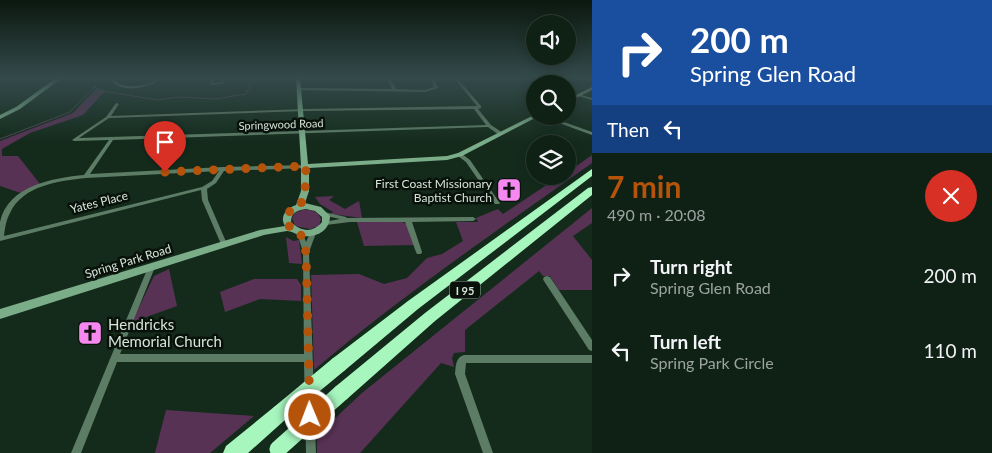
<!DOCTYPE html>
<html lang="en">
<head>
<meta charset="utf-8">
<style>
  :root { --surface:#0f2015; --page:#1d2d22; --text:#f1f3f6; --muted:#9ba3a0; --line:#2f3e34; --accent:#b45309 }
  body { margin:0; font-family:Lato,sans-serif; background:var(--page); color:var(--text); height:100vh; display:flex; flex-direction:column; font-size:19px; white-space:nowrap }
  * { box-sizing:border-box; margin:0 }
  p { font-size:16px; color:var(--muted) }
  .icon { flex:none; width:28px; height:28px; fill:none; stroke:currentColor; stroke-width:2; stroke-linecap:round; stroke-linejoin:round }
  .map { position:relative; flex:1; overflow:hidden }
  .panel { display:flex; flex-direction:column; background:var(--surface); width:400px }
  .panel>* { flex:none }
  .guide { background:#1a4fa0; color:#fff; overflow:hidden }
  .fabs { position:absolute; left:526px; top:15px; display:grid; gap:10px }
  .fabs a { display:grid; place-items:center; width:50px; height:50px; border-radius:50%; background:var(--surface); box-shadow:0 2px 12px #0003,0 0 0 1px var(--line); font-size:25px }
  .pin { position:absolute; display:grid; place-items:center; width:42px; height:42px; color:#fff; margin:-51px -21px; border-radius:50% 50% 50% 0; rotate:-45deg; box-shadow:0 0 5px #0007 }
  .pin .icon { rotate:45deg }
  .me { position:absolute; width:55px; margin:-28px; rotate:359deg; stroke-linejoin:round; filter:drop-shadow(0 0 4px #0008) }
  .turn { display:flex; align-items:center; gap:18px; height:105px; padding:0 15px; font-size:22px }
  .turn .icon { width:65px; height:65px; stroke-width:2.5 }
  .turn b { display:block; font-size:35px; line-height:42px }
  .then { display:flex; align-items:center; height:48px; padding:0 15px; background:#0003; gap:10px; font-size:19px }
  .round { display:grid; place-items:center; flex:none; width:52px; height:52px; border-radius:26px; background:var(--page) }
  .overview { display:flex; align-items:center; justify-content:space-between; height:85px; padding:0 15px }
  h1 { font-size:30px; font-weight:700; line-height:38px; color:var(--accent) }
  ul { padding:0; list-style:none }
  li { display:flex; align-items:center; gap:15px; height:75px; padding:0 15px }
  li div { flex:1 }
  li b { display:block; font-size:19px }
  li em { font-style:normal }
  main { display:flex; flex:1; min-height:0 }
  .map>svg:first-child { display:block }
  .green { fill:#583255 }
  .lines { fill:none; stroke-linecap:round; stroke-linejoin:round }
  .stream { stroke:#554456; stroke-width:1 }
  .street { fill:#5d7c65; fill-rule:evenodd }
  .secondary { fill:#7bad89; fill-rule:evenodd }
  .highway { fill:#a6f6be; fill-rule:evenodd }
  .highway-bridge { stroke:#a6f6be; stroke-width:17 }
  .route { stroke:#b45309; stroke-width:9; stroke-dasharray:0 16.2 }
  .labels { text-anchor:middle; dominant-baseline:central; stroke-width:5; stroke-linejoin:round; paint-order:stroke }
  .far-street-label { font-size:11px; fill:#d6e4d9; stroke:#08110a }
  .shield { fill:#08110a; stroke:#98a59b; stroke-width:1 }
  .shield-label { font-size:11px; font-weight:bold; fill:#d6e4d9 }
  .poi-label { font-size:12px; fill:#d6e4d9; stroke:#08110a; text-anchor:end }
  .street-label { font-size:12px; fill:#d6e4d9; stroke:#08110a }
  .near-poi-label { font-size:15px; fill:#d6e4d9; stroke:#08110a; text-anchor:start }
</style>
</head>
<body>
<main>
<div class="map">
<svg width="592" height="453" viewBox="0 0 592 453">
  <rect width="100%" height="100%" fill="#142b1c"/>
  <g class="green">
    <path d="M97 88 105 91 83 115 30 133 2 149V156H18L40 184 21 193 0 186V141L73 113Z"/>
    <path d="M592 155V163C498 230 402 295 314 370L311 275 359 274 384 284 407 278 427 258 442 254 463 241 456 222H478L476 218 498 209 503 214 560 176H568V172Z"/>
    <path d="M334 196 329 200 345 209 359 201 362 218 331 214 333 212 320 204 315 197Z"/>
    <path d="M592 208V223L573 236 592 260V290H559L550 276H543L539 271 465 330V352L454 353 452 358 454 367 441 363 360 453H317V435L362 393Z"/>
    <path d="M302 210C310 209 318 211 321 219L319 226 310 229 295 226 292 218 295 213Z"/>
    <path d="M357 222H402L406 224 414 245 364 246Z"/>
    <path d="M286 237 293 241 299 240 302 264 289 263Z"/>
    <path d="M169 269 177 306 132 322 154 276Z"/>
    <path d="M254 279H297L301 285V301L260 299 225 312 220 292Z"/>
    <path d="M166 410 254 416 210 453H155Z"/>
  </g>
  <g class="lines">
    <g class="stream">
      <path d="M93 78 97 83 94 87"/>
      <path d="M94 87 102 91 158 100 178 97 215 99 246 94 254 78"/>
      <path d="M0 139 70 112 94 87"/>
    </g>
    <g class="street">
      <path d="M114 78H117L116 82C126 88 141 87 152 82 156 80 158 78 163 78 151 87 125 94 112 82Z"/>
      <path d="M212 78H216L213 81V83L221 82 218 78H221L225 83 223 84 211 85 209 81Z"/>
      <path d="M387 78H390L396 89 425 90 434 87 430 78H433L438 88 425 92 299 90 297 89 299 88 392 89Z"/>
      <path d="M454 78H457L481 106V108L478 109 491 125 503 133V135H499L488 127 113 140 90 174 223 167 307 165V167L305 168 224 171 216 183 207 189 208 200 227 244 226 246H222L221 244 202 200 201 190 0 241C0 235 0 228 0 222 8 185 54 178 84 175L109 140 74 141 72 140 106 117 116 103 119 104 111 116 306 109 477 106ZM474 109 486 125 79 138 109 118 306 111ZM219 171 212 181 202 187 4 236C5 228 6 220 10 213 23 185 59 181 86 178Z"/>
      <path d="M578 94 592 98V100L578 96Z"/>
      <path d="M540 116H547L592 132V135Z"/>
      <path d="M458 154H462L470 160 499 202 500 203 499 204H495L466 162 458 156Z"/>
      <path d="M324 212 346 217 347 218 473 217 476 219 473 221 412 222 422 252 421 254H417L416 252 405 222H350L326 225 324 224 323 223 324 222 340 219 322 215 321 214Z"/>
      <path d="M298 231H302L306 242 311 231H315L316 233 309 252 316 453H306L304 362H117L81 453H71L149 265 151 264 153 265 155 267 120 354H304L303 252 297 233Z"/>
      <path d="M547 276 550 277 592 340V351L589 350 544 281 543 279 544 277Z"/>
      <path d="M464 355H592V363H466L465 374 493 453H483L455 374C456 366 455 358 464 355Z"/>
    </g>
    <g class="secondary">
      <path d="M56 78H62L20 109 0 119V115L16 107Z"/>
      <path d="M296 78H300L308 164 447 156 458 153 534 115 539 116 462 156 447 160 309 168V191L305 203 321 207 330 216C330 231 316 238 302 236 297 235 292 231 287 231 279 232 271 234 264 235L0 319V309L260 230 285 226C279 216 287 208 296 205L301 191V166ZM306 209 315 211 322 217V222C313 233 301 232 291 222 291 213 297 210 306 209Z"/>
      <path d="M592 87V90L568 102V99Z"/>
    </g>
    <g class="highway">
      <path d="M592 169V176L418 309 344 371 338 373 332 371 330 365 332 359 408 301Z"/>
      <path d="M592 187V195L435 321 347 399 341 402 335 399 332 393 335 387 425 313 588 188Z"/>
      <path d="M280 404 286 407 289 413 286 419 248 453H223L226 446 274 407Z"/>
    </g>
    <g class="highway-bridge">
      <path d="M280 413 338 365"/>
      <path d="M278 449 341 393"/>
    </g>
  </g>
  <linearGradient id="sky" x2="0" y2="1"><stop stop-color="#0b180f"/><stop offset="0.55" stop-color="#344a4b"/><stop offset="1" stop-color="#344a4b" stop-opacity="0"/></linearGradient>
  <rect width="592" height="142" fill="url(#sky)"/>
  <g class="lines">
    <path class="route" d="M165 172 306 166 305 191 300 207 290 211 286 218 290 228 300 232 306 252 310 415"/>
  </g>
  <defs>
    <symbol id="church-square" viewBox="-11 -11 22 22"><rect x="-9" y="-9" width="18" height="18" rx="4" fill="#f589ef" stroke="#08110a"/><path d="M-1.2-6h2.4v3.5h3.3v2.4h-3.3V6h-2.4V-.1h-3.3v-2.4h3.3Z" fill="#111"/></symbol>
  </defs>
  <g fill-rule="evenodd">
    <use href="#church-square" x="495" y="176" width="28" height="28"/>
    <use href="#church-square" x="76" y="319" width="28" height="28"/>
  </g>
  <g class="labels">
    <g class="far-street-label">
      <text transform="translate(281 124) rotate(-2)">Springwood Road</text>
    </g>
    <rect class="shield" x="450" y="281.5" width="30" height="17" rx="4"/>
    <g class="shield-label">
      <text x="465" y="290">I 95</text>
    </g>
    <g class="poi-label">
      <text x="492" y="183">First Coast Missionary<tspan x="492" dy="14">Baptist Church</tspan></text>
    </g>
    <g class="street-label">
      <text transform="translate(99 202) rotate(-14)">Yates Place</text>
      <text transform="translate(128 261) rotate(-17)">Spring Park Road</text>
    </g>
    <g class="near-poi-label">
      <text x="108" y="324">Hendricks<tspan x="108" dy="17">Memorial Church</tspan></text>
    </g>
  </g>
</svg>
<div class="fabs">
<a><svg class="icon" aria-label="sound" viewBox="0 0 24 24"><path d="M4 9h4l5-4v14l-5-4H4zM17 9q2 3 0 6"/></svg></a>
<a><svg class="icon" aria-label="search" viewBox="0 0 24 24"><circle cx="10" cy="10" r="6"/><path d="M15 15l6 6"/></svg></a>
<a><svg class="icon" aria-label="layers" viewBox="0 0 24 24"><path d="M12 4l9 5-9 5-9-5zM3 14l9 5 9-5"/></svg></a>
</div>
<div class="pin" style="left:165px;top:172px;background:#d93025"><svg class="icon" aria-label="arrive" viewBox="0 0 24 24"><path d="M6 21V4h12l-3 4 3 4H6"/></svg></div>
<svg class="me" style="left:310px;top:415px" viewBox="-20 -20 40 40"><circle r="17" fill="#b45309" stroke="#fff" stroke-width="3"/><path d="M0-11L8 9 0 5-8 9z" fill="#fff"/></svg>
</div>
<section class="panel">
<div class="guide">
<div class="turn"><svg class="icon" aria-label="right" viewBox="0 0 24 24"><path d="M7 20v-9h11M14 6l5 5-5 5"/></svg><div><b>200 m</b>Spring Glen Road</div></div>
<div class="then">Then<svg class="icon" aria-label="left" viewBox="0 0 24 24"><path d="M17 20v-9H6M10 6l-5 5 5 5"/></svg></div>
</div>
<div class="overview"><div><h1>7 min</h1><p>490 m · 20:08</p></div><a class="round" style="background:#d93025;color:#fff"><svg class="icon" aria-label="close" viewBox="0 0 24 24"><path d="M6 6l12 12M18 6L6 18"/></svg></a></div>
<ul>
<li><svg class="icon" aria-label="right" viewBox="0 0 24 24"><path d="M7 20v-9h11M14 6l5 5-5 5"/></svg><div><b>Turn right</b><p>Spring Glen Road</p></div><em>200 m</em></li>
<li><svg class="icon" aria-label="left" viewBox="0 0 24 24"><path d="M17 20v-9H6M10 6l-5 5 5 5"/></svg><div><b>Turn left</b><p>Spring Park Circle</p></div><em>110 m</em></li>
</ul>
</section>
</main>
</body>
</html>
